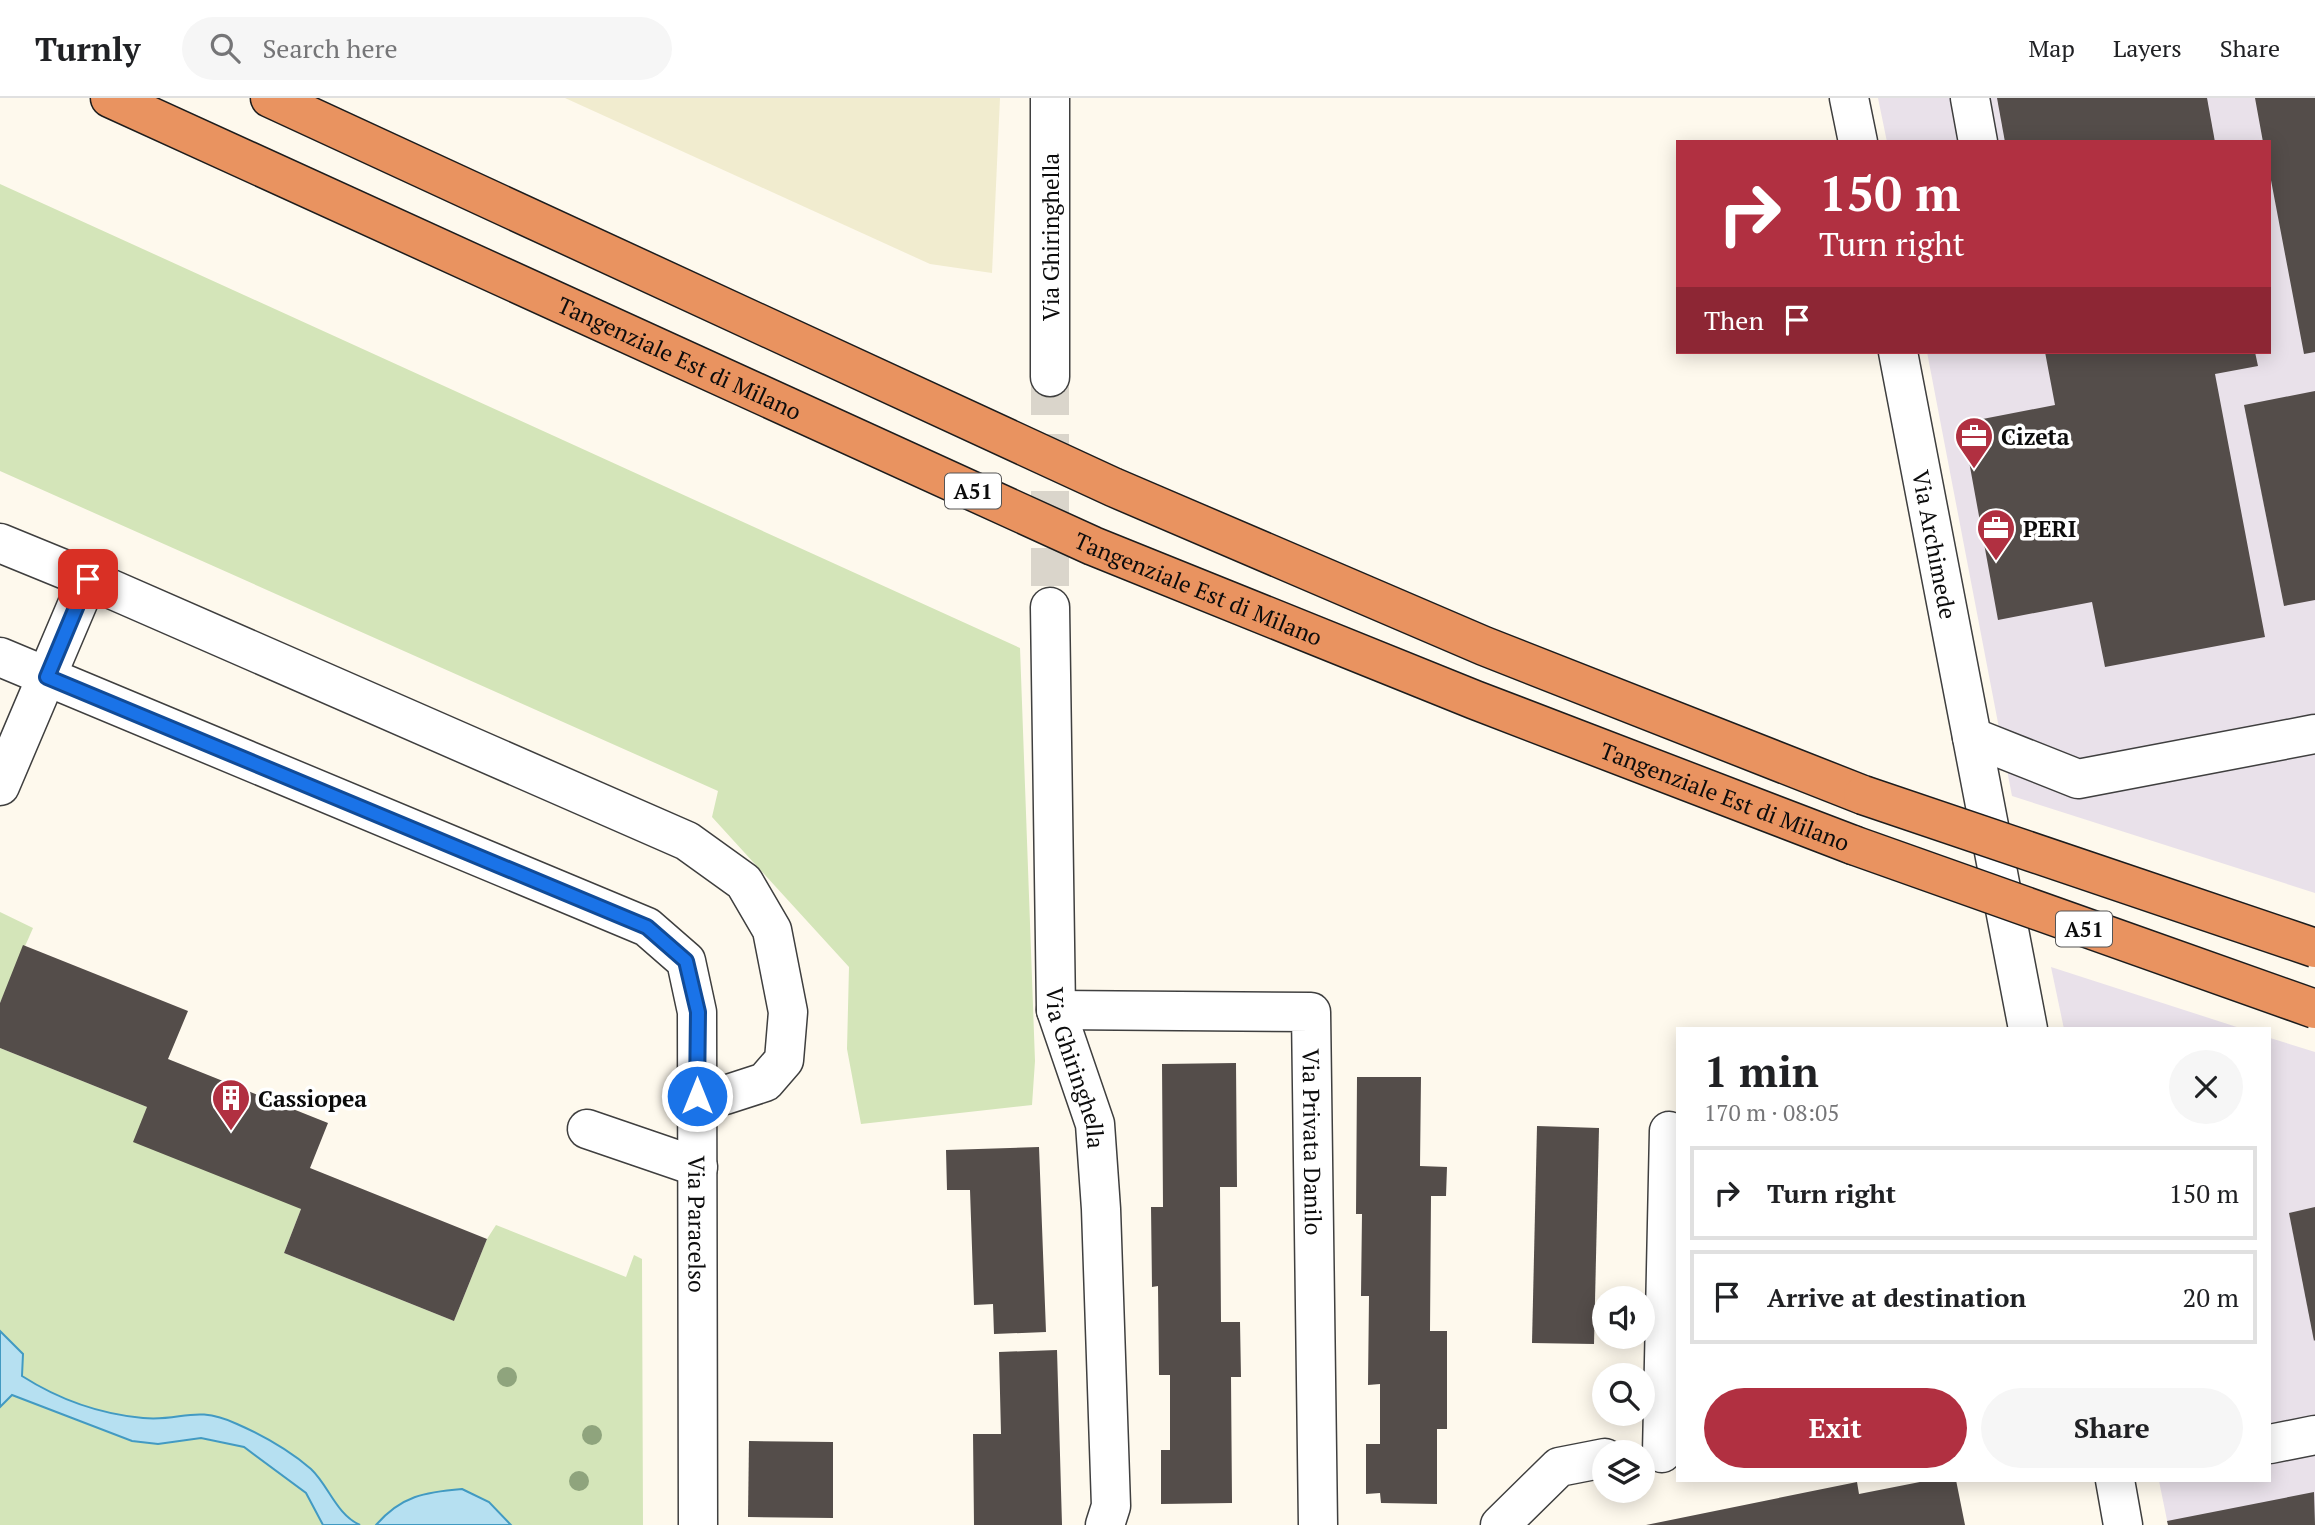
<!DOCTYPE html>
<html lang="en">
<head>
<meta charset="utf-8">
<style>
  :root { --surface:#fff; --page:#f6f6f6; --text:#202124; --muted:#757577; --line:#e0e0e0; --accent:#b13041 }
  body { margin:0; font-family:"PT Serif",serif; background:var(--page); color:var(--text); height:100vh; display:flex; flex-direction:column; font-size:26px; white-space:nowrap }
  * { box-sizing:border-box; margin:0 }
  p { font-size:23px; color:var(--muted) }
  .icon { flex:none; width:38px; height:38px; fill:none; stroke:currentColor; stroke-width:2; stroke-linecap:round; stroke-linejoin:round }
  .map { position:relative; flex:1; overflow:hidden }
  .panel { position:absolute; left:1676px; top:929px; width:595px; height:455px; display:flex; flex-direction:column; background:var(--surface); border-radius:0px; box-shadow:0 4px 18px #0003 }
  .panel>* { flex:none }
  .guide { position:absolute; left:1676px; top:42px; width:595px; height:214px; border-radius:0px; box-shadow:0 4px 18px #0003; background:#b13041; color:#fff; overflow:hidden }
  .tools { position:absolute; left:1592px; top:1188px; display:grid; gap:14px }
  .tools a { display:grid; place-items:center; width:63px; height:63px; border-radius:50%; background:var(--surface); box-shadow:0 4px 18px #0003; font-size:35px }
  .pin { position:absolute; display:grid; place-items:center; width:60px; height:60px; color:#fff; margin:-30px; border-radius:14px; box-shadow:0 4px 10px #0006 }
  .me { position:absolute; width:77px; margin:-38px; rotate:0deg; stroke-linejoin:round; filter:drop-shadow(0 0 5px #0008) }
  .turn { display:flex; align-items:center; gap:24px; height:147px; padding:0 28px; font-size:32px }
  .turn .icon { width:91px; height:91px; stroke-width:2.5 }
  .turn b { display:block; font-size:49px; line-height:60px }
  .then { display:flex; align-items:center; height:66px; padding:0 28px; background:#0003; gap:14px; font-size:26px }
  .round { display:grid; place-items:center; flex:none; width:74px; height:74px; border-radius:37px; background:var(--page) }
  .head { display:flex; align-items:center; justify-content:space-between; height:119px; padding:0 28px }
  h1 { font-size:42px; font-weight:700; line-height:52px }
  .action { display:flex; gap:14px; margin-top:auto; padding:14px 28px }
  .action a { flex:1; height:80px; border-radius:42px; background:var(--accent); color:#fff; font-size:28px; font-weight:700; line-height:80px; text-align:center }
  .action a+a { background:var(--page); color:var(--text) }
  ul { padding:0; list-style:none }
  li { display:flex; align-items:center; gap:21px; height:94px; margin:0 14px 10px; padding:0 14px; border:4px solid var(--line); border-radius:0px }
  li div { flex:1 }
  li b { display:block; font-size:26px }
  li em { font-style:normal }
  header { display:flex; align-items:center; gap:42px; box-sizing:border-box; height:98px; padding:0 35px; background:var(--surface); border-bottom:2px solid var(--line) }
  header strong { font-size:33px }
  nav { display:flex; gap:38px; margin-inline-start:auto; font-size:24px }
  .search { width:490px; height:63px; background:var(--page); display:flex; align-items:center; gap:18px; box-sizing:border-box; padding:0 24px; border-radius:38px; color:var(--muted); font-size:26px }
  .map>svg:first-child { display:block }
  .industrial { fill:#e9e1ea }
  .farmland { fill:#f1eccf }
  .green { fill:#d4e5b9 }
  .water { fill:#b6e0f1; stroke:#429ac2; stroke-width:2 }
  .building { fill:#544d4a }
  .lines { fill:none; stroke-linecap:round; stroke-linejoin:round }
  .minor-tunnel { stroke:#dad5cb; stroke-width:38; stroke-dasharray:38 19; stroke-linecap:butt }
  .minor-casing { stroke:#3f3f3f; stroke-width:41 }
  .highway-casing { stroke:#1d1d1d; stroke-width:41 }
  .minor { stroke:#fff; stroke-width:38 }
  .highway { stroke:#e99360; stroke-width:38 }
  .highway-bridge-casing { stroke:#1d1d1d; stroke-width:41; stroke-linecap:butt }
  .highway-bridge { stroke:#e99360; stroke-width:38 }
  .tree { fill:#8fa47d }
  .route-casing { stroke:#114b97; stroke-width:18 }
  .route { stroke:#1a73e8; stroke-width:12 }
  .labels { text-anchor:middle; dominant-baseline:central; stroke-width:7; stroke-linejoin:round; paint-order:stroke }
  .shield { fill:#fff; stroke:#555; stroke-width:2 }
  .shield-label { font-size:21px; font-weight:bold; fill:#0c0c0c }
  .street-label { font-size:23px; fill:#0c0c0c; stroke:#fff }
  .poi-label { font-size:23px; font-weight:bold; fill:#0c0c0c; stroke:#fff; text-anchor:start }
</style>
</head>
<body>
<header>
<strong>Turnly</strong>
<div class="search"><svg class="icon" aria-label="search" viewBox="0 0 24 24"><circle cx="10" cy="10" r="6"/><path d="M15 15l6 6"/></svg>Search here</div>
<nav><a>Map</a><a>Layers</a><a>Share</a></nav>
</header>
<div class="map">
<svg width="2315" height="1427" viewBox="0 0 2315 1427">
  <rect width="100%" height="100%" fill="#fef9ed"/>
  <g class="industrial">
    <path d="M1878 0H2315V795L2012 698 1927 254H2270V44H1887Z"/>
    <path d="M2051 869 2243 931H2064Z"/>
    <path d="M2270 940 2315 954V1427H2168L2159 1383 2270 1382Z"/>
  </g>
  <path class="farmland" d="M565 0H1000L992 175 930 166Z"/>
  <g class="green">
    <path d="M0 86 1020 550 1035 963 1032 1007 861 1026 847 951 849 869 712 719 718 693 0 373Z"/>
    <path d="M0 814 33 830 0 905Z"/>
    <path d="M0 950 147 1009 301 1111 284 1155 454 1223 487 1141 496 1127 626 1179 634 1157 642 1161 643 1427H0Z"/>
  </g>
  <g class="water">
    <path d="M0 1233 23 1256 22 1278C58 1301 100 1316 143 1320 182 1324 194 1306 237 1326 262 1337 290 1353 311 1371 329 1388 336 1416 360 1427H323L306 1395 244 1349 201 1340 158 1346 132 1343 12 1297 0 1309Z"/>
    <path d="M462 1391 489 1404 511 1427H376C401 1398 425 1394 462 1391Z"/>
  </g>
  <g class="building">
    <path d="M1997 0H2207L2215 44H2005Z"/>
    <path d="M2255 0H2315V254L2304 256 2270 77V44H2263Z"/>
    <path d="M2045 254H2255L2258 268 2215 276 2265 539 2105 569 2092 504 1998 522 1962 325 2055 307Z"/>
    <path d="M2315 293V502L2284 508 2244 307Z"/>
    <path d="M23 847 188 913 168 961 328 1025 310 1070 487 1141 454 1223 284 1155 301 1111 133 1044 147 1009 0 950V905Z"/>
    <path d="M1236 965 1237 1089H1220L1221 1224H1240L1241 1279H1231L1232 1405 1161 1406V1352H1170V1277H1159L1158 1188 1152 1189 1151 1109H1163L1162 966Z"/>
    <path d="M1357 979H1421L1420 1068 1447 1069 1446 1098H1431L1430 1233H1447V1331H1437V1406L1381 1405 1380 1395 1366 1396V1346H1380V1286L1368 1287 1369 1198H1361L1362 1116H1356Z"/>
    <path d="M1537 1028 1599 1030 1594 1246 1532 1245Z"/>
    <path d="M1039 1049 1046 1234 994 1236 993 1206 974 1207 970 1092H947L946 1052Z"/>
    <path d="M2315 1109V1242L2314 1243 2289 1115Z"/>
    <path d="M1057 1252 1062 1427H974L973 1336H1001L999 1254Z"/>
    <path d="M749 1343 833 1344V1420L748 1419Z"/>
    <path d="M1930 1382H1956L1965 1427H1646L1857 1384 1859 1396Z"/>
    <path d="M2314 1394 2315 1427H2168L2167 1423Z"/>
  </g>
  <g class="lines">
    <path class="minor-tunnel" d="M1050 279V509"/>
    <defs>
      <g id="minor">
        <path d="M1849 0 1858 44"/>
        <path d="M1970 0 1978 44"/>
        <path id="s1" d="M1898 254 2028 931"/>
        <path d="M1050 279V0"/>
        <path d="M0 445 88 481 0 688"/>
        <path d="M88 481 687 743 744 784 772 832 788 914 784 962 765 984 725 997 697 998"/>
        <path id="s2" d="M1050 509 1056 912 1095 1026 1101 1111 1111 1408 1105 1427"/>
        <path id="s3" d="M0 559 647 829 686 863 697 914 698 1427"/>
        <path d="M1972 639 2078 681 2315 636"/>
        <path id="s4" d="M1056 912 1311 914 1318 1427"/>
        <path d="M587 1031 698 1069"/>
        <path d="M2270 1346 2315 1337"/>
        <path d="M1662 1355 1669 1033"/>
        <path d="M2115 1382 2123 1427"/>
        <path d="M1500 1427 1559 1369 1605 1360"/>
      </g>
      <g id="highway">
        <path id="s5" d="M110 0 1093 448 1475 602 1853 747"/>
        <path d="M270 0 1113 389 1484 548 1863 697"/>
      </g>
    </defs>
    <use href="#minor" class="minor-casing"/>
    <use href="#highway" class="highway-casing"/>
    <use href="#minor" class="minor"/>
    <use href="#highway" class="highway"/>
    <defs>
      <g id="highway-bridge">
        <path d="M1863 697 2315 850"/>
        <path d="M1853 747 2315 911"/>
      </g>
    </defs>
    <use href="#highway-bridge" class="highway-bridge-casing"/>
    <use href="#highway-bridge" class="highway-bridge"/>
  </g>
  <g class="tree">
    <circle cx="507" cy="1279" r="10"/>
    <circle cx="592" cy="1337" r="10"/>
    <circle cx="579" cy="1383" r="10"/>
  </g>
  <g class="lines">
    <defs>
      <path id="route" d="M88 481 47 579 647 829 686 863 698 914 697 998"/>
    </defs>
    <use href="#route" class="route-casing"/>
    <use href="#route" class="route"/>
  </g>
  <defs>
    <symbol id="office-pin" viewBox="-11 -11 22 30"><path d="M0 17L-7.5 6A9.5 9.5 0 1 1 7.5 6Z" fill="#b13041" stroke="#fff"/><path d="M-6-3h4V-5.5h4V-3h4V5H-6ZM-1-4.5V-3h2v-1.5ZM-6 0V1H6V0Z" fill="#fff"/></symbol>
    <symbol id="building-pin" viewBox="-11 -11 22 30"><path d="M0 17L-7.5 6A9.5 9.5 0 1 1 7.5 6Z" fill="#b13041" stroke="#fff"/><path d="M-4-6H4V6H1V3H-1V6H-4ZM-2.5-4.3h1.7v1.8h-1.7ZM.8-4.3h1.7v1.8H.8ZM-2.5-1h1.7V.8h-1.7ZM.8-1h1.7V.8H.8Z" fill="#fff"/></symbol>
  </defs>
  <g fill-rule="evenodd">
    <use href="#office-pin" x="1952" y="316" width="44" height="60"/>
    <use href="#office-pin" x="1974" y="408" width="44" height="60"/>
    <use href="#building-pin" x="209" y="978" width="44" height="60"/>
  </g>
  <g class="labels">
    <g class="shield">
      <rect x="945" y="375.5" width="56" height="35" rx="5"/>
      <rect x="2056" y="813.5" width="56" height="35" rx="5"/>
    </g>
    <g class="shield-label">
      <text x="973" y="393">A51</text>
      <text x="2084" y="831">A51</text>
    </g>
    <g class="street-label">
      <text transform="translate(1050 139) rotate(-90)">Via Ghiringhella</text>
      <text stroke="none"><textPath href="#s5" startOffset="626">Tangenziale Est di Milano</textPath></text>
      <text stroke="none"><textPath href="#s1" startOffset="196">Via Archimede</textPath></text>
      <text stroke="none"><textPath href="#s5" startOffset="1194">Tangenziale Est di Milano</textPath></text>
      <text stroke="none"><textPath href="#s5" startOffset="1760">Tangenziale Est di Milano</textPath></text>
      <text stroke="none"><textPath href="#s2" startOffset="464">Via Ghiringhella</textPath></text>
      <text stroke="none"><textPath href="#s4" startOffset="385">Via Privata Danilo</textPath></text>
      <text stroke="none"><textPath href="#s3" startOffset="1017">Via Paracelso</textPath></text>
    </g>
    <g class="poi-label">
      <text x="2001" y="338">Cizeta</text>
      <text x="2023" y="430">PERI</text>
      <text x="258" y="1000">Cassiopea</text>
    </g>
  </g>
</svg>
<div class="tools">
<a><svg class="icon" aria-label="sound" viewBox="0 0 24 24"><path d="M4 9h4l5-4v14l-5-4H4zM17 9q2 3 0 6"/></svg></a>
<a><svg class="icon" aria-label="search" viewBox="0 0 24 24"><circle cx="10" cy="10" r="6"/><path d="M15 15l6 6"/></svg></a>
<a><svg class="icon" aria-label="layers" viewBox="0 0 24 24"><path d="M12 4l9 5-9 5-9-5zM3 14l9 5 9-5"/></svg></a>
</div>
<div class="pin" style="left:88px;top:481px;background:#d93025"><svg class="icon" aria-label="arrive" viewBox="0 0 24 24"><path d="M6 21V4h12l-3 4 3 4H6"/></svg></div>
<svg class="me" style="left:697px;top:998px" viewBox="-20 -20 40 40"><circle r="17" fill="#1a73e8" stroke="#fff" stroke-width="3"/><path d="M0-11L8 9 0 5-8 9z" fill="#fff"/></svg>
<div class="guide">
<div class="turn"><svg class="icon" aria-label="right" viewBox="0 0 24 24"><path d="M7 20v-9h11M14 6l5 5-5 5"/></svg><div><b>150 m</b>Turn right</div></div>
<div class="then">Then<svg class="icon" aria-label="arrive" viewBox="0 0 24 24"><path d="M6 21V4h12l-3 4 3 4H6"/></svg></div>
</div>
<section class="panel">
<div class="head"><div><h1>1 min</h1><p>170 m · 08:05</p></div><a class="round"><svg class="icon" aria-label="close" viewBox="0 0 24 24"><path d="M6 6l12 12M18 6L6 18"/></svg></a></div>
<ul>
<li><svg class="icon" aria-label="right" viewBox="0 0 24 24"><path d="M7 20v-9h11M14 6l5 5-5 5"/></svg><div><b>Turn right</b></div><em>150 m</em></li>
<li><svg class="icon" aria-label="arrive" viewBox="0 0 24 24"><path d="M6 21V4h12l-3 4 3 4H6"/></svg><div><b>Arrive at destination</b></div><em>20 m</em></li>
</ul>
<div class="action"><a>Exit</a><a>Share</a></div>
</section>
</div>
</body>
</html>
